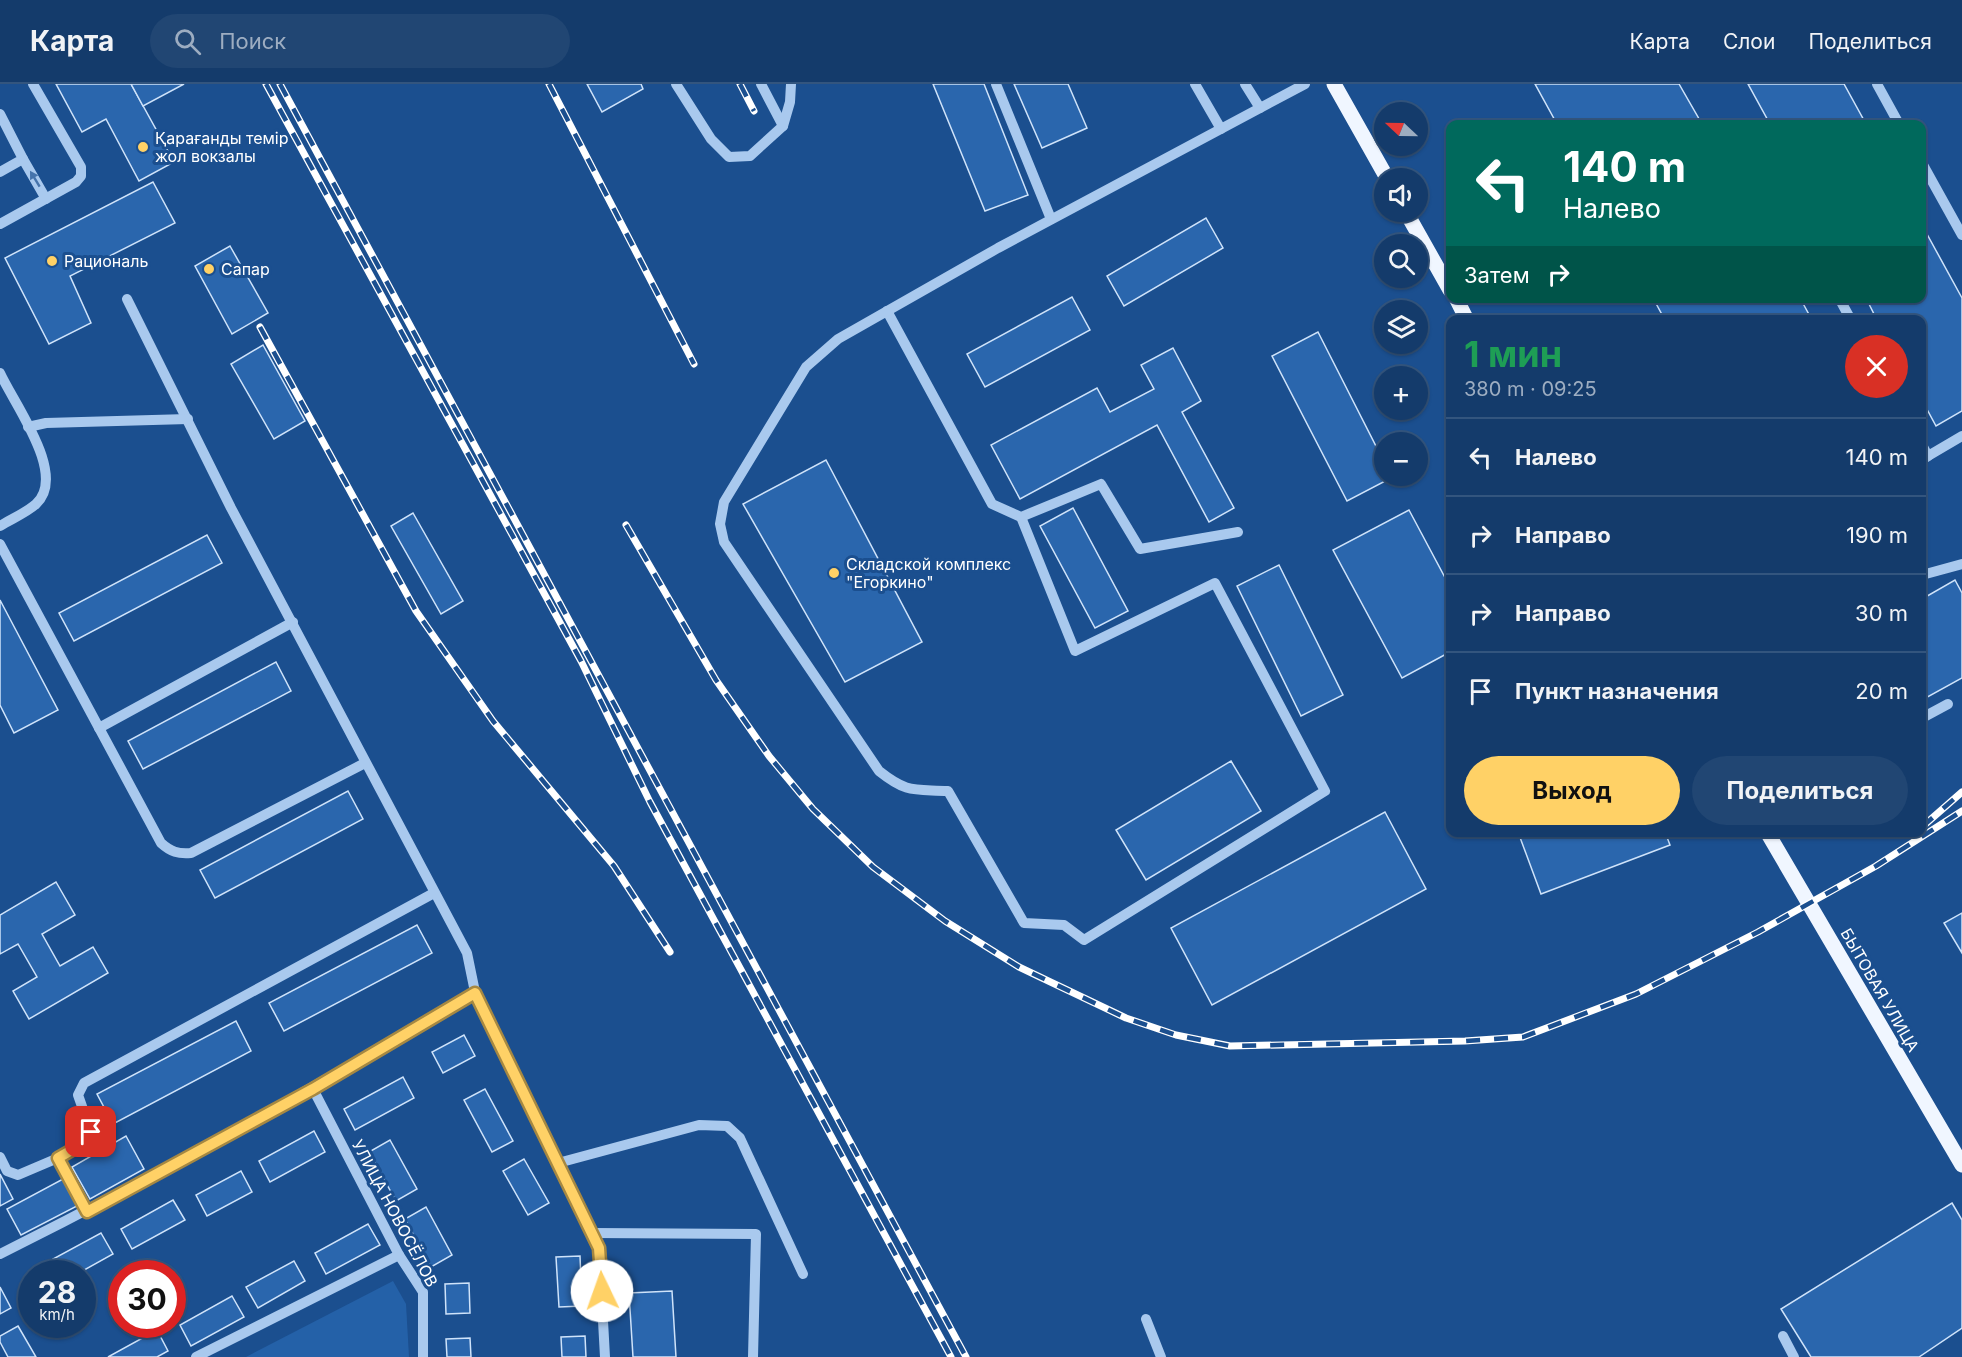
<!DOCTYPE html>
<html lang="ru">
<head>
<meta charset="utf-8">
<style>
  :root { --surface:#143b6b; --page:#214673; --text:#f1f3f6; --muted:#9dadc1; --line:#33557e; --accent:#ffd166 }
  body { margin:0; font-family:Inter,sans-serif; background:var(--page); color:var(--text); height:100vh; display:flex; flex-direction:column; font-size:22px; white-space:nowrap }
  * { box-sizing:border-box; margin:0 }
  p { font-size:20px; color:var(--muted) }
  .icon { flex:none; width:33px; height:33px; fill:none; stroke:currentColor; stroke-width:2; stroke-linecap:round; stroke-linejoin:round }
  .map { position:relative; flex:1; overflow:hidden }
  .panel { position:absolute; left:1446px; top:231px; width:480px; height:522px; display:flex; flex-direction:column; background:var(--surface); border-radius:12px; box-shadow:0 2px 4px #0004,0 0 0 2px var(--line) }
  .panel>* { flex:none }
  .guide { position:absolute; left:1446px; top:36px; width:480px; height:183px; border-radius:12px; box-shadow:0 2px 4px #0004,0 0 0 2px var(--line); background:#00695c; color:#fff; overflow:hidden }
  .needle { width:39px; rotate:292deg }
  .controls { position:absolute; left:1374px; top:18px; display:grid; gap:12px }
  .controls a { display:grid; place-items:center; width:54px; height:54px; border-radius:50%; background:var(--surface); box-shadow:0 2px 4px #0004,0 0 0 2px var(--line); font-size:30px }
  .speed { position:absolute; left:18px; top:1176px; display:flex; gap:12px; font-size:30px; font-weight:700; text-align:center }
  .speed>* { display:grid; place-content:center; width:78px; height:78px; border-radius:50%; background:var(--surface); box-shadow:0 2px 4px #0004,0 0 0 2px var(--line); line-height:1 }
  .speed small { font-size:15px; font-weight:400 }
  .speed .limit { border:9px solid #d22; background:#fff; color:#111 }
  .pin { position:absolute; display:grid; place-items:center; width:51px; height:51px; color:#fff; margin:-26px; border-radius:12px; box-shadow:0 3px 9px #0006 }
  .me { position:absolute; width:66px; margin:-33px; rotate:357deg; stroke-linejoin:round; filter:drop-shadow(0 0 4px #0008) }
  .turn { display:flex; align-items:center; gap:21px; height:126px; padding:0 18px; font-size:27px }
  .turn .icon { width:78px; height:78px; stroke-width:2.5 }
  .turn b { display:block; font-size:42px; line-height:51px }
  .then { display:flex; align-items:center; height:57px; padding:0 18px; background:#0003; gap:12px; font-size:22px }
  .round { display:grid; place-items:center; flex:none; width:63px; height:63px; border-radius:32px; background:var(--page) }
  .head { display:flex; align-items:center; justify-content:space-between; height:102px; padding:0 18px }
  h1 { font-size:36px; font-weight:700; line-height:45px; color:#1e9e55 }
  .cta { display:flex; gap:12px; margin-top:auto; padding:12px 18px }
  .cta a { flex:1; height:69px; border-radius:36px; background:var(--accent); color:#111; font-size:24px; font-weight:700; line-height:69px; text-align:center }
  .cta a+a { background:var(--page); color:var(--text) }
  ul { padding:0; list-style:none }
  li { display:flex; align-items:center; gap:18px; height:78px; padding:0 18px; border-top:2px solid var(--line) }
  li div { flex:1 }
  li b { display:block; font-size:22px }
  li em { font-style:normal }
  header { display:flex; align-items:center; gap:36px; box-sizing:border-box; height:84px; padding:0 30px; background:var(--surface); border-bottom:2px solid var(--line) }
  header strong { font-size:28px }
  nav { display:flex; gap:33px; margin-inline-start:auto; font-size:21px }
  .search { width:420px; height:54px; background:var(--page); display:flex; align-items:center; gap:15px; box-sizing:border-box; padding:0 21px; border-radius:33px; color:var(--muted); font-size:22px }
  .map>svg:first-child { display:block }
  .green { fill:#2461a8 }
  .building { fill:#2a66ad; stroke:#cfe3fa; stroke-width:1.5 }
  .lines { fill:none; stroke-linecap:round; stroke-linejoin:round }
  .minor { stroke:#a9c9ee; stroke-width:10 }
  .major { stroke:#f0f6ff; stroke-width:15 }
  .rail-casing { stroke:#fff; stroke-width:7 }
  .rail { stroke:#1b4f8f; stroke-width:4.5; stroke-dasharray:14; stroke-linecap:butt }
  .oneway { fill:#4674ac }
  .route-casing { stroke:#a68842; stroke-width:15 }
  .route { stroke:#ffd166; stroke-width:10 }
  .poi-dot { fill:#ffd166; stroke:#1b4f8f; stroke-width:2 }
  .labels { text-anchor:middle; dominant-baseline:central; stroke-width:6; stroke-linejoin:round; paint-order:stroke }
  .poi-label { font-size:16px; fill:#fff; stroke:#1b4f8f; text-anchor:start }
  .street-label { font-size:16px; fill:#fff; stroke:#1b4f8f }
</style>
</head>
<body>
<header>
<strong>Карта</strong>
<div class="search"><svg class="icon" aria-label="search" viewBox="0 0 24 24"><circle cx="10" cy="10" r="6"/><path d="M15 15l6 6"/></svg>Поиск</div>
<nav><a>Карта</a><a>Слои</a><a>Поделиться</a></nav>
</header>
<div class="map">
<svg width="1962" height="1273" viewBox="0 0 1962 1273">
  <rect width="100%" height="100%" fill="#1b4f8f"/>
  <path class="green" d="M393 1197 406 1220 409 1273H246Z"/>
  <g class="building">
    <path d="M56 0H131L174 78 139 97 106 35 82 48Z"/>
    <path d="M131 0H184L143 22Z"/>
    <path d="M587 0H641L643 5 602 28Z"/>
    <path d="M933 0H984L1028 111 985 127Z"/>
    <path d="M1014 0H1068L1087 44 1042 64Z"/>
    <path d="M1535 0H1679L1702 40H1557Z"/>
    <path d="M1748 0H1844L1866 40H1770Z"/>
    <path d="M153 98 175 139 70 192 91 239 49 260 5 174Z"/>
    <path d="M1206 134 1223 164 1124 222 1107 192Z"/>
    <path d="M1922 141 1962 214V327L1936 342 1922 316V236H1877L1866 214H1922Z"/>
    <path d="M230 162 268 229 232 250 195 182Z"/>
    <path d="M1072 213 1090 246 985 303 967 270Z"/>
    <path d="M1653 214H1800L1812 236H1665Z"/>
    <path d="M1318 248 1384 378V392L1393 393 1347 417 1272 272Z"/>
    <path d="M263 261 305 337 274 355 231 280Z"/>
    <path d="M1173 264 1201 317 1182 328 1234 424 1209 438 1157 341 1020 415 991 361 1097 304 1110 328 1154 305 1141 281Z"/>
    <path d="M826 376 922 558 845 598 743 420Z"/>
    <path d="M1073 424 1128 527 1095 544 1040 442Z"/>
    <path d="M1409 426 1450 503V568L1402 594 1333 466Z"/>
    <path d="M413 429 463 517 441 530 391 442Z"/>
    <path d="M207 451 222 479 74 557 59 529Z"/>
    <path d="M1279 481 1343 611 1301 632 1237 502Z"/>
    <path d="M1955 496 1962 509V594L1922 616V515Z"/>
    <path d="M0 516 58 626 14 649 0 621Z"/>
    <path d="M276 578 291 607 143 685 128 657Z"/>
    <path d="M1231 677 1261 727 1146 796 1116 746Z"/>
    <path d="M348 707 363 735 215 814 200 786Z"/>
    <path d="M1385 728 1426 805 1212 921 1171 844Z"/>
    <path d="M1518 748H1665L1670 761 1541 810Z"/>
    <path d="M56 798 75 831 42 850 60 882 93 863 108 889 29 935 13 907 37 893 18 860 0 870V831Z"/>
    <path d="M1962 829V869L1944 839Z"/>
    <path d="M417 841 432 869 284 947 269 919Z"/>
    <path d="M236 937 251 967 113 1040 97 1010Z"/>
    <path d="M464 951 475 972 443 989 432 968Z"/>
    <path d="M403 993 414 1014 355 1046 344 1025Z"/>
    <path d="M485 1005 513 1057 492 1068 464 1016Z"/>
    <path d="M314 1047 325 1068 270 1098 259 1077Z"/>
    <path d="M126 1052 144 1085 90 1115 72 1083Z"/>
    <path d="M390 1056 417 1105 396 1117 369 1068Z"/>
    <path d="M524 1075 549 1119 528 1131 503 1087Z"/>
    <path d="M241 1087 252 1108 207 1132 196 1111Z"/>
    <path d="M0 1090 13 1115 0 1122Z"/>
    <path d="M63 1095 77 1122 21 1151 7 1125Z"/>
    <path d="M173 1116 185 1136 132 1165 121 1145Z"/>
    <path d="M1952 1119 1962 1136V1244L1919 1273H1811L1781 1225Z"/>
    <path d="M426 1123 452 1171 431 1183 405 1135Z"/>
    <path d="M368 1140 380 1161 326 1190 315 1169Z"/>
    <path d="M101 1149 113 1170 77 1190H61L53 1175Z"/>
    <path d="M580 1172 582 1222 559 1223 556 1173Z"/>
    <path d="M294 1177 305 1197 258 1224 246 1203Z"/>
    <path d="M469 1199 470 1229 446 1230 445 1200Z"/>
    <path d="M0 1203 11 1224 0 1230Z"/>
    <path d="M672 1207 676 1273H633L629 1209Z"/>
    <path d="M232 1212 244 1233 191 1262 180 1241Z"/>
    <path d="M18 1242 36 1273H8L0 1258V1252Z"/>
    <path d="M157 1246 168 1267 157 1273H108Z"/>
    <path d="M585 1252 586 1273H562L561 1253Z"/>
    <path d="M470 1254 471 1273H447L446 1255Z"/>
  </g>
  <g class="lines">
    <g class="minor">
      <path d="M676 0 711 55 729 73 750 72 783 42 790 18 791 0"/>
      <path d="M761 0 783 42"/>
      <path d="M996 0 1051 135"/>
      <path d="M1195 0 1221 45"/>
      <path d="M1245 0 1260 24"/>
      <path d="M1877 0 1899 40"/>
      <path d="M0 30 23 75 0 88"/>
      <path d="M23 75 46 115"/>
      <path d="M1922 79 1962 151"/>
      <path d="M0 140 76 98 81 92V83L33 0"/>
      <path d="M1839 214 1851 236"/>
      <path d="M127 215 231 424 467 869 475 908 599 1164 605 1273"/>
      <path d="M887 227 992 420 1021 433 1101 400 1140 465 1238 448"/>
      <path d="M0 289C14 320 68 391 36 420 26 429 11 435 0 442"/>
      <path d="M28 343 46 339 188 335"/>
      <path d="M1922 361 1928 372 1922 376"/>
      <path d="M1928 372 1962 352"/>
      <path d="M1021 433 1075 567 1215 499 1325 707 1084 856 1064 841 1024 839 948 707C914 705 908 710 879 687L724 458 720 440 724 418 806 283 838 255 998 164 1305 0"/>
      <path d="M0 460 161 759C171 768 178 770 191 769L365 679"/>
      <path d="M1922 491 1962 480"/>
      <path d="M1922 634 1948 620"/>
      <path d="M99 644 293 538"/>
      <path d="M313 1005 399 1171 423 1208V1273"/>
      <path d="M0 1073 7 1087 18 1091 58 1074 87 1128"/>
      <path d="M58 1074 91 1055V1048L78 1011 84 999 434 809"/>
      <path d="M558 1079 699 1041 727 1042 740 1054 803 1190"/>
      <path d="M592 1149 756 1150 753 1273"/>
      <path d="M0 1170C162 1089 320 1001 475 908"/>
      <path d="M1146 1235 1161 1273"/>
      <path d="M1783 1252 1794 1273"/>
      <path d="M196 1273 399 1171"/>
    </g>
    <g class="major">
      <path d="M1334 0 1387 94"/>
      <path d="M1406 128 1450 206"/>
      <path d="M1456 214 1467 236"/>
      <path d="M1767 748 1962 1081"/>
    </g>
    <defs>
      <g id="rail">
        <path d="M266 0 581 577 650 718 951 1273"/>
        <path d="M280 0 966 1273"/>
        <path d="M549 0 694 280"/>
        <path d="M740 0 754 27"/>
        <path d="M260 243 416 527 493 637 614 782 670 868"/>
        <path d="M626 441 716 596 769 672 813 725 873 783 945 837 1019 883 1126 934 1176 951 1230 962 1465 957 1523 953 1636 910 1758 848 1876 782 1962 727"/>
        <path d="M1922 743 1962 708"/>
      </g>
    </defs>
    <use href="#rail" class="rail-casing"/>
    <use href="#rail" class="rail"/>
  </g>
  <defs><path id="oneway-solid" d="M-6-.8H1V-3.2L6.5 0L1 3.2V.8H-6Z" transform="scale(1.5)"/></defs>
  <use class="oneway" href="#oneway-solid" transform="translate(35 95) rotate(-121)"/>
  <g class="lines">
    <defs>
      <path id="route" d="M91 1048V1055L58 1074 87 1128 313 1005 475 909 599 1164 602 1207"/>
    </defs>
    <use href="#route" class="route-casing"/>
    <use href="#route" class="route"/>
  </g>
  <g class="poi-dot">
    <circle cx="143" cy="63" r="6"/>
    <circle cx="52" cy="177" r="6"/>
    <circle cx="209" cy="185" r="6"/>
    <circle cx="834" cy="489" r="6"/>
  </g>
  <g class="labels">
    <g class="poi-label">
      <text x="155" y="54">Қарағанды темір<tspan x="155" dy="18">жол вокзалы</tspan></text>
      <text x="64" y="177">Рациональ</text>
      <text x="221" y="185">Сапар</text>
      <text x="846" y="480">Складской комплекс<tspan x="846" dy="18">"Егоркино"</tspan></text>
    </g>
    <g class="street-label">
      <text transform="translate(1880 906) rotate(60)">БЫТОВАЯ УЛИЦА</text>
      <text transform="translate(395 1129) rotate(62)">УЛИЦА НОВОСЁЛОВ</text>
    </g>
  </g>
</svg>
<div class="controls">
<a><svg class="needle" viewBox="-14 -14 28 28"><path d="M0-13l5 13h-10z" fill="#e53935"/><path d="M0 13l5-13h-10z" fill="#9dadc1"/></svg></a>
<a><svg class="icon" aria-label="sound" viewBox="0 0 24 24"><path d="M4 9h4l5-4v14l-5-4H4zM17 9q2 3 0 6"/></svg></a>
<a><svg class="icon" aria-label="search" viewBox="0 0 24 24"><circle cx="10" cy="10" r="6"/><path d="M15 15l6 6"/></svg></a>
<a><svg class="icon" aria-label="layers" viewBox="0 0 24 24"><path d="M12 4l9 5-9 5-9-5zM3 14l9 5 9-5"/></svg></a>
<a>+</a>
<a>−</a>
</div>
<div class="speed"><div>28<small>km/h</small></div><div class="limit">30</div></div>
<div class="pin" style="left:91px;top:1048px;background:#d93025"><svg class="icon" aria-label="arrive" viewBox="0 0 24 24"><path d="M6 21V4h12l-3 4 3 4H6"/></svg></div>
<svg class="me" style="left:602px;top:1207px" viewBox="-20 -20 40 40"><circle r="19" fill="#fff"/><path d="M0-13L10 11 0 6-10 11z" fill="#ffd166"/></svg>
<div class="guide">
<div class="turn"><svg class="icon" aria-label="left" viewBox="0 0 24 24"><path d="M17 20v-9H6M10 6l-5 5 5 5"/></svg><div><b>140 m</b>Налево</div></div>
<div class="then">Затем<svg class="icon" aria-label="right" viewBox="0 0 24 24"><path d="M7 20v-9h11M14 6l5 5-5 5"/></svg></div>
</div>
<section class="panel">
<div class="head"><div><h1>1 мин</h1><p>380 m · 09:25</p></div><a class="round" style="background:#d93025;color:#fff"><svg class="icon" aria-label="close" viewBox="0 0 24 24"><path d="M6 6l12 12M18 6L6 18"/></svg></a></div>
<ul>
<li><svg class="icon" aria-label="left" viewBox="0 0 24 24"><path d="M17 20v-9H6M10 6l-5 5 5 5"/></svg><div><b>Налево</b></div><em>140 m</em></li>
<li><svg class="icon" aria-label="right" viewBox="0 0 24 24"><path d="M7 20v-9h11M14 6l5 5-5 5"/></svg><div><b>Направо</b></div><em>190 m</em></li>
<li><svg class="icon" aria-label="right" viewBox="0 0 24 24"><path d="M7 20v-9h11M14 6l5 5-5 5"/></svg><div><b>Направо</b></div><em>30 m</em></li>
<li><svg class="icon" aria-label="arrive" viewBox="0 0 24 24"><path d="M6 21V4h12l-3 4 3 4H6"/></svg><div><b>Пункт назначения</b></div><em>20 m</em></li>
</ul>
<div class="cta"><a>Выход</a><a>Поделиться</a></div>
</section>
</div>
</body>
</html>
